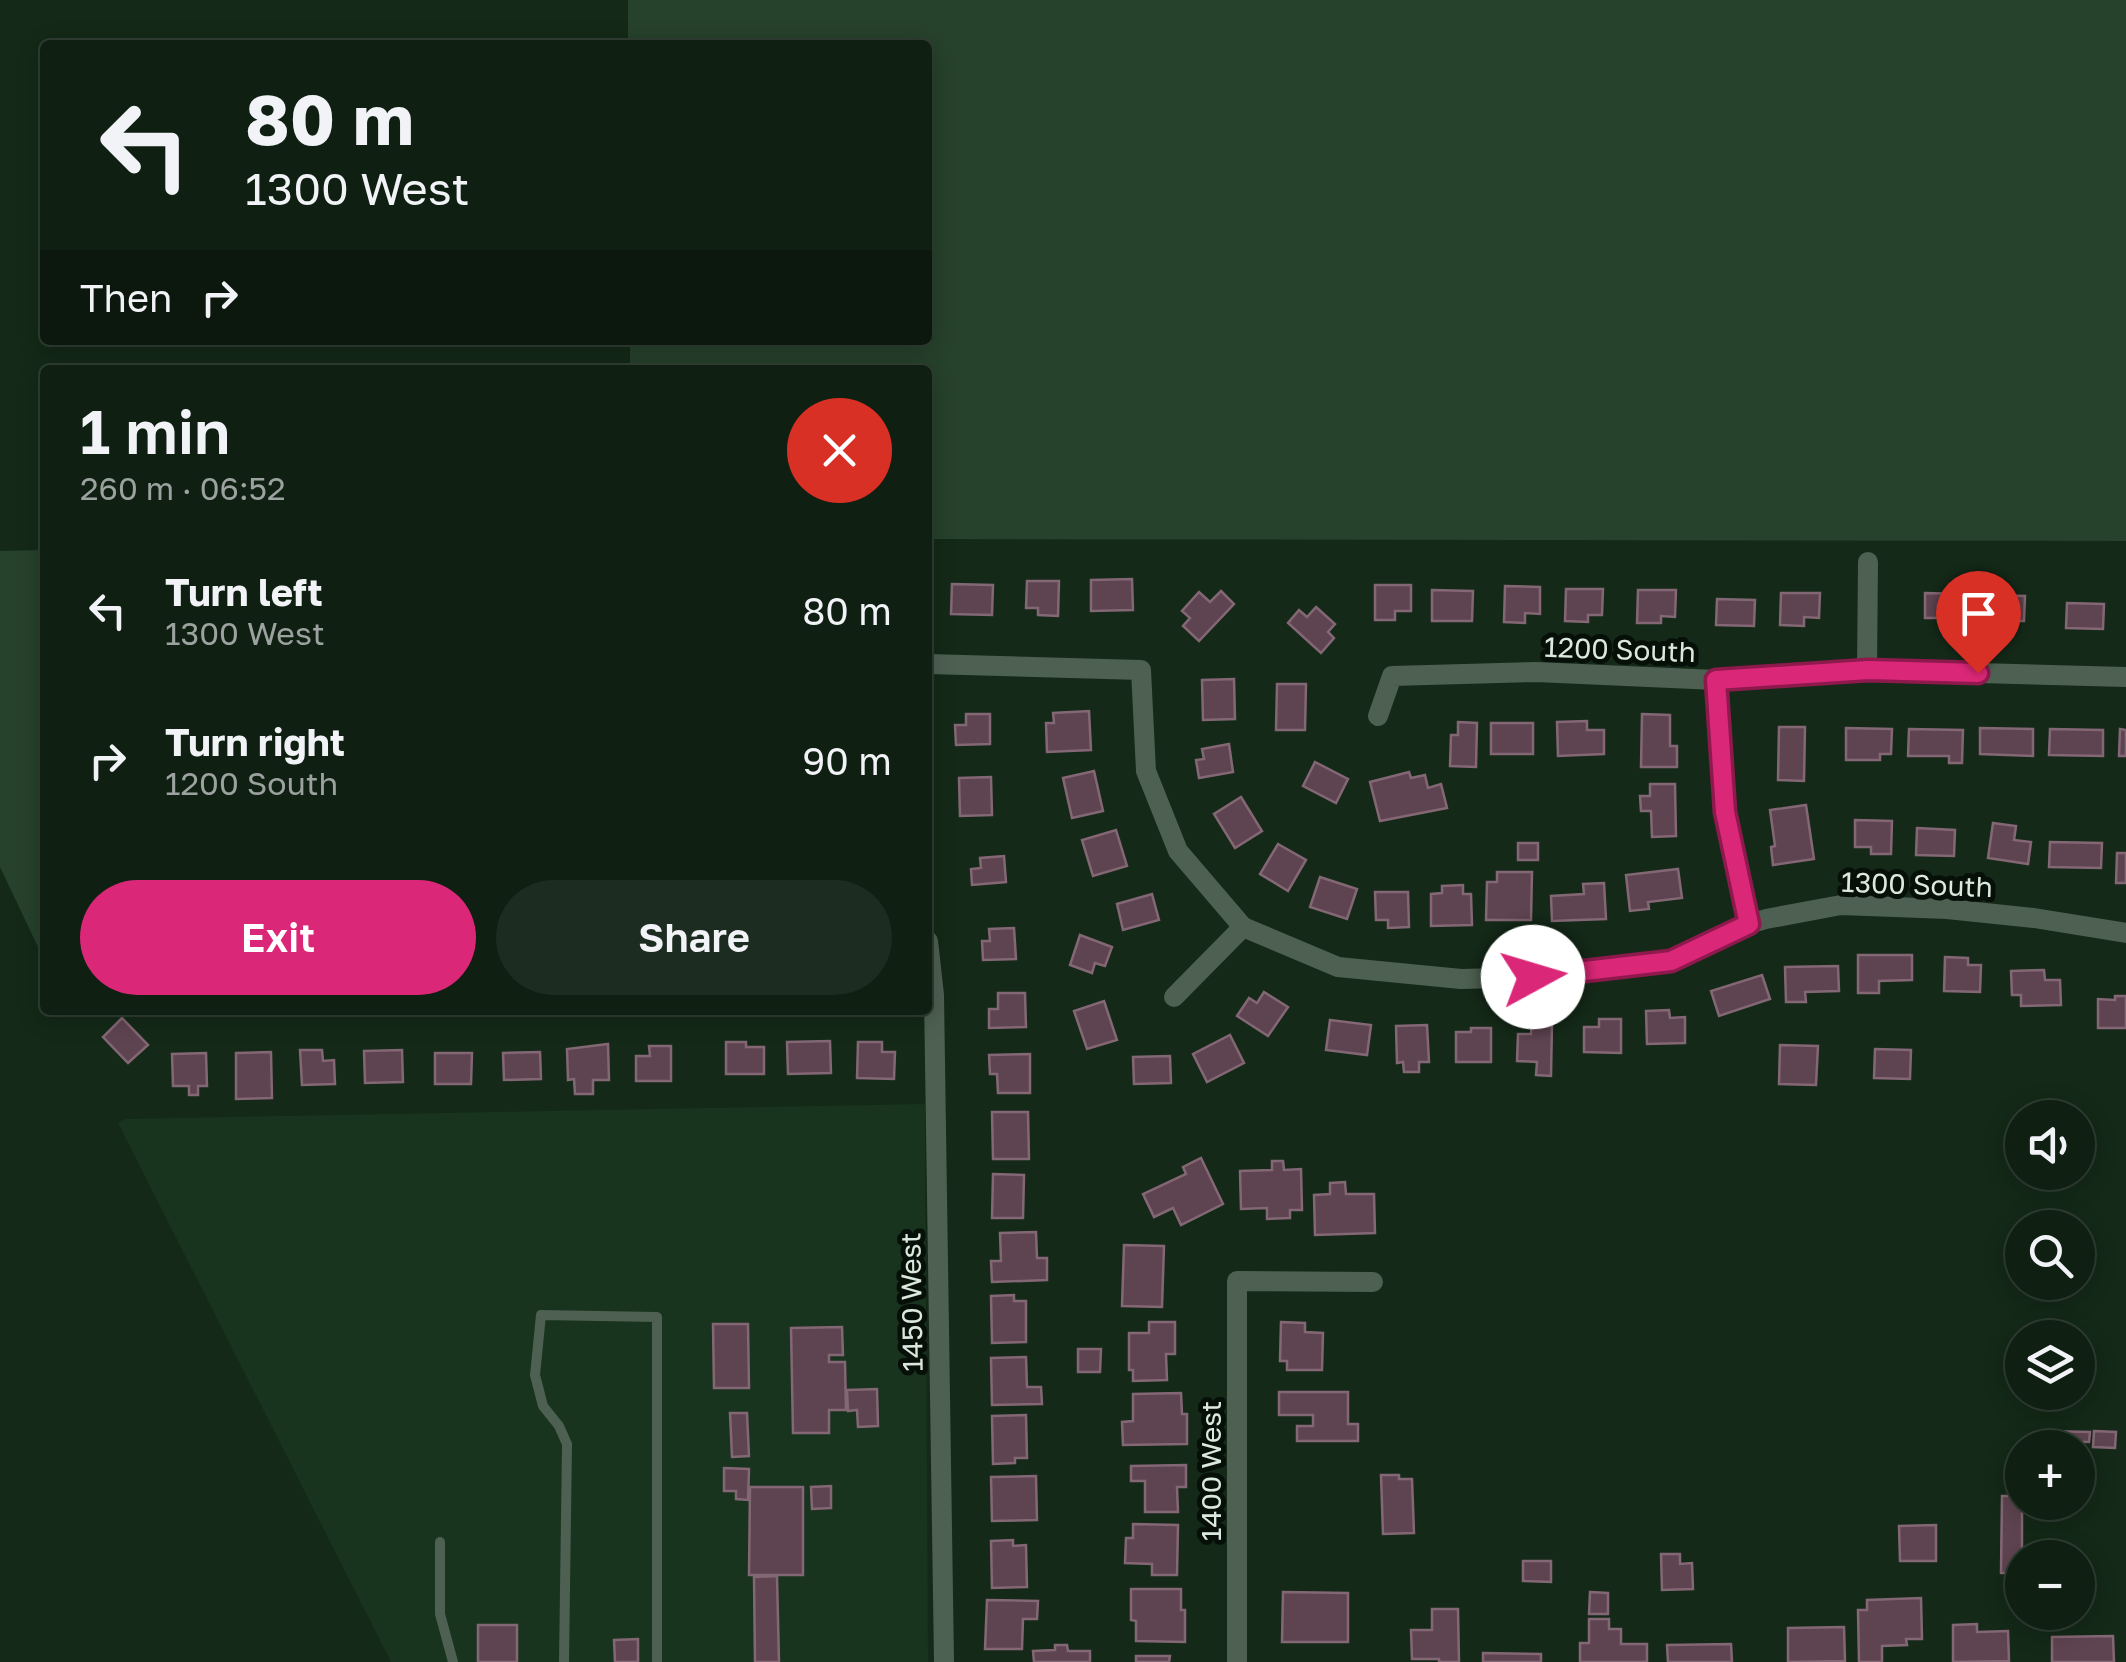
<!DOCTYPE html>
<html lang="en">
<head>
<meta charset="utf-8">
<style>
  :root { --surface:#0f1f12; --page:#1d2c20; --text:#f1f3f6; --muted:#9ba29f; --line:#2f3d32; --accent:#db2777 }
  body { margin:0; font-family:"Golos Text",sans-serif; background:var(--page); color:var(--text); height:100vh; display:flex; flex-direction:column; font-size:38px; white-space:nowrap }
  * { box-sizing:border-box; margin:0 }
  p { font-size:32px; color:var(--muted) }
  .icon { flex:none; width:55px; height:55px; fill:none; stroke:currentColor; stroke-width:2; stroke-linecap:round; stroke-linejoin:round }
  .map { position:relative; flex:1; overflow:hidden }
  .sheet { position:absolute; left:40px; top:365px; width:892px; height:650px; display:flex; flex-direction:column; background:var(--surface); border-radius:10px; box-shadow:0 5px 25px #0003,0 0 0 2px var(--line) }
  .sheet>* { flex:none }
  .guide { position:absolute; left:40px; top:40px; width:892px; height:305px; border-radius:10px; box-shadow:0 5px 25px #0003,0 0 0 2px var(--line); background:#0f1f12; color:var(--text); overflow:hidden }
  .buttons { position:absolute; left:2005px; top:1100px; display:grid; gap:20px }
  .buttons a { display:grid; place-items:center; width:90px; height:90px; border-radius:50%; background:var(--surface); box-shadow:0 5px 25px #0003,0 0 0 2px var(--line); font-size:50px }
  .pin { position:absolute; display:grid; place-items:center; width:85px; height:85px; color:#fff; margin:-102px -42px; border-radius:50% 50% 50% 0; rotate:-45deg; box-shadow:0 0 10px #0007 }
  .pin .icon { rotate:45deg }
  .me { position:absolute; width:110px; margin:-55px; rotate:84deg; stroke-linejoin:round; filter:drop-shadow(0 0 8px #0008) }
  .turn { display:flex; align-items:center; gap:35px; height:210px; padding:0 40px; font-size:45px }
  .turn .icon { width:130px; height:130px; stroke-width:2.5 }
  .turn b { display:block; font-size:70px; line-height:85px }
  .then { display:flex; align-items:center; height:95px; padding:0 40px; background:#0003; gap:20px; font-size:38px }
  .round { display:grid; place-items:center; flex:none; width:105px; height:105px; border-radius:52px; background:var(--page) }
  .overview { display:flex; align-items:center; justify-content:space-between; height:170px; padding:0 40px }
  h1 { font-size:60px; font-weight:600; line-height:75px }
  .primary-button { display:flex; gap:20px; margin-top:auto; padding:20px 40px }
  .primary-button a { flex:1; height:115px; border-radius:60px; background:var(--accent); color:#fff; font-size:40px; font-weight:600; line-height:115px; text-align:center }
  .primary-button a+a { background:var(--page); color:var(--text) }
  ul { padding:0; list-style:none }
  li { display:flex; align-items:center; gap:30px; height:150px; padding:0 40px }
  li div { flex:1 }
  li b { display:block; font-size:38px }
  li em { font-style:normal }
  .map>svg:first-child { display:block }
  .built { fill:#18331e }
  .green { fill:#26412c }
  .building { fill:#5e4450; stroke:#846774; stroke-width:2.5 }
  .lines { fill:none; stroke-linecap:round; stroke-linejoin:round }
  .lane { stroke:#4e6051; stroke-width:10 }
  .street { stroke:#4e6051; stroke-width:20 }
  .route-casing { stroke:#8e194d; stroke-width:25 }
  .route { stroke:#db2777; stroke-width:18 }
  .labels { text-anchor:middle; dominant-baseline:central; stroke-width:10; stroke-linejoin:round; paint-order:stroke }
  .street-label { font-size:28px; fill:#dbe8dd; stroke:#060f08 }
</style>
</head>
<body>
<div class="map">
<svg width="2126" height="1662" viewBox="0 0 2126 1662">
  <rect width="100%" height="100%" fill="#142918"/>
  <path class="built" d="M925 1104 928 1662H391L118 1123 126 1119Z"/>
  <g class="green">
    <path d="M628 0H2126V541L928 539V370H630V340H928V45H628Z"/>
    <path d="M45 550V940L38 947 0 867V551Z"/>
  </g>
  <g class="building">
    <path d="M1132 579 1133 610 1091 611V580Z"/>
    <path d="M1027 581H1059L1058 616 1038 615V608H1026Z"/>
    <path d="M952 584 993 585 992 615 951 614Z"/>
    <path d="M1375 585H1411V611H1395V620H1375Z"/>
    <path d="M1505 586 1540 587V614L1525 613V623L1504 622Z"/>
    <path d="M1566 589H1603L1602 615H1588V622L1565 621Z"/>
    <path d="M1432 590 1473 591 1472 621H1432Z"/>
    <path d="M1638 590H1676L1675 617 1661 616V623H1637Z"/>
    <path d="M1221 591 1234 604 1199 641 1183 626 1190 618 1182 611 1199 592 1210 602Z"/>
    <path d="M1781 593H1820L1819 618 1804 617V626L1780 625Z"/>
    <path d="M1925 593 1963 594 1962 627 1941 626V618H1925Z"/>
    <path d="M1988 595 2025 596 2024 621H2009L2008 628 1986 627Z"/>
    <path d="M1717 599 1755 600 1754 626 1716 625Z"/>
    <path d="M2067 603 2104 604 2103 629 2066 628Z"/>
    <path d="M1316 607 1335 624 1328 632 1334 638 1321 653 1288 623 1299 610 1307 617Z"/>
    <path d="M1234 679 1235 719 1203 720 1202 680Z"/>
    <path d="M1277 684H1306L1305 730H1276Z"/>
    <path d="M1089 711 1091 750 1047 752 1046 723H1054L1053 713Z"/>
    <path d="M966 714H990V744L956 745 955 725H966Z"/>
    <path d="M1642 714 1670 715V746H1677V767H1641Z"/>
    <path d="M1587 721V730H1604V754L1558 756 1557 722Z"/>
    <path d="M1458 722 1477 723 1476 767 1450 766 1451 735H1458Z"/>
    <rect x="1491" y="723" width="42" height="31"/>
    <path d="M1779 727H1805L1804 781 1778 780Z"/>
    <path d="M1846 728 1892 729 1891 754H1880V760H1846Z"/>
    <path d="M1980 728 2033 729V756L1980 754Z"/>
    <path d="M1909 729 1963 730 1962 763H1949V756H1908Z"/>
    <path d="M2050 729 2103 730V756L2049 755Z"/>
    <path d="M2120 729 2126 730V756H2119Z"/>
    <path d="M1229 744 1233 772 1199 778 1196 760 1204 759 1202 749Z"/>
    <path d="M1315 762 1348 779 1336 803 1303 786Z"/>
    <path d="M1094 771 1103 811 1072 818 1063 778Z"/>
    <path d="M1409 772 1411 778 1425 775 1428 788 1441 784 1447 808 1380 821 1370 782Z"/>
    <path d="M991 777 992 815 960 816 959 778Z"/>
    <path d="M1650 784H1675L1676 836 1652 837 1651 811H1641L1640 796H1650Z"/>
    <path d="M1241 797 1262 831 1235 848 1214 814Z"/>
    <path d="M1806 805 1814 859 1773 865 1771 847 1775 846 1770 810Z"/>
    <path d="M1855 820 1892 821 1891 854H1871V847H1855Z"/>
    <path d="M1993 823 2016 826 2014 840 2031 842 2028 864 1988 858Z"/>
    <path d="M1917 828 1955 830 1954 856 1916 855Z"/>
    <path d="M1116 830 1127 866 1093 876 1082 840Z"/>
    <path d="M2050 842 2102 843 2101 868 2049 867Z"/>
    <rect x="1518" y="843" width="20" height="17"/>
    <path d="M1278 844 1306 860 1288 891 1260 874Z"/>
    <path d="M2117 853H2126V883H2116Z"/>
    <path d="M1004 856 1006 882 972 885 971 869 981 868 980 858Z"/>
    <path d="M1678 869 1682 898 1648 902 1649 909 1630 911 1626 875Z"/>
    <path d="M1497 872H1532L1531 920H1486L1487 882H1497Z"/>
    <path d="M1320 877 1357 889 1347 919 1310 907Z"/>
    <path d="M1604 883 1606 919 1552 921 1551 896 1584 894 1583 884Z"/>
    <path d="M1463 885V894H1471L1472 925 1431 926V894L1442 893V886Z"/>
    <path d="M1375 892H1408L1409 927 1388 928V920H1376Z"/>
    <path d="M1152 894 1159 920 1123 930 1117 904Z"/>
    <path d="M1014 928 1016 959 983 960 982 941H990L989 929Z"/>
    <path d="M1080 935 1112 947 1105 966 1095 963 1092 973 1070 965Z"/>
    <path d="M1858 955H1912V980L1879 981V993H1858Z"/>
    <path d="M1945 957 1968 958V965H1981L1980 992 1944 991Z"/>
    <path d="M1838 966 1839 991 1805 992 1806 1002H1786L1785 967Z"/>
    <path d="M2044 970 2045 980H2060L2061 1005 2021 1006V995H2012L2011 971Z"/>
    <path d="M1762 975 1770 999 1719 1016 1711 991Z"/>
    <path d="M1264 992 1288 1007 1268 1036 1237 1016 1249 998 1257 1003Z"/>
    <path d="M998 993H1025L1026 1027 989 1028V1009H998Z"/>
    <path d="M2115 996H2126V1028H2098V999L2115 1000Z"/>
    <path d="M1104 1001 1117 1040 1087 1049 1074 1011Z"/>
    <path d="M1669 1010 1670 1018 1685 1017V1043L1647 1044 1646 1011Z"/>
    <path d="M122 1018 148 1045 128 1063 103 1037Z"/>
    <path d="M1599 1019H1621V1053L1584 1052V1027H1599Z"/>
    <path d="M1330 1020 1371 1025 1367 1055 1326 1050Z"/>
    <path d="M1532 1022 1552 1023 1551 1076 1536 1075 1537 1062 1517 1061 1518 1034H1531Z"/>
    <path d="M1427 1025 1429 1062H1419V1072H1404L1403 1062 1397 1063 1396 1026Z"/>
    <path d="M1471 1028H1491V1062H1456V1032H1471Z"/>
    <path d="M1230 1035 1244 1063 1207 1082 1193 1054Z"/>
    <path d="M830 1041 831 1073 788 1074 787 1042Z"/>
    <path d="M726 1042H746V1047H764V1074H726Z"/>
    <path d="M858 1042H882V1052H895L894 1079 857 1078Z"/>
    <path d="M608 1044 609 1080H593V1094H575L574 1079 568 1080 567 1049Z"/>
    <path d="M1780 1045 1818 1046 1816 1085 1779 1084Z"/>
    <path d="M649 1046H671V1081H636V1056H650Z"/>
    <path d="M1875 1049 1911 1050 1910 1079 1874 1078Z"/>
    <path d="M300 1050H322L323 1061 334 1060 335 1084 302 1085Z"/>
    <path d="M402 1050 403 1082 365 1083 364 1051Z"/>
    <path d="M271 1052 272 1098 236 1099V1053Z"/>
    <path d="M540 1052 541 1079 504 1080 503 1053Z"/>
    <path d="M206 1053 207 1086H198V1095H189V1086H173L172 1054Z"/>
    <path d="M435 1053H472L471 1084H435Z"/>
    <path d="M1030 1054V1093H998L997 1074H990L989 1055Z"/>
    <path d="M1170 1056 1171 1083 1134 1084 1133 1057Z"/>
    <path d="M992 1112H1028L1029 1159H993Z"/>
    <path d="M1201 1158 1223 1204 1181 1225 1173 1208 1154 1217 1143 1194 1186 1174 1183 1167Z"/>
    <path d="M1272 1161H1283L1284 1170 1301 1169 1302 1210H1290V1218L1267 1219V1208L1241 1209 1240 1171 1272 1170Z"/>
    <path d="M993 1174 1024 1175 1023 1218H992Z"/>
    <path d="M1345 1182 1346 1194H1374L1375 1233 1315 1235 1314 1195 1330 1194V1183Z"/>
    <path d="M1036 1232 1037 1258H1047V1280L992 1282 991 1261H1001L1000 1233Z"/>
    <path d="M1124 1245 1164 1246 1162 1307 1122 1306Z"/>
    <path d="M1014 1295V1301H1026V1342L992 1343 991 1296Z"/>
    <path d="M1149 1322H1175V1354H1166L1167 1380 1133 1381V1370H1129V1333H1149Z"/>
    <path d="M1281 1322 1305 1323V1332L1323 1333 1322 1370H1287V1361H1280Z"/>
    <path d="M713 1324H748L749 1388H714Z"/>
    <path d="M842 1327 843 1355H829V1362H845L846 1410H829V1433H793L791 1328Z"/>
    <path d="M1078 1349H1101L1100 1372H1078Z"/>
    <path d="M1026 1357 1027 1387H1041L1042 1404 992 1405 991 1358Z"/>
    <path d="M877 1389 878 1426 858 1427 857 1410 848 1411 847 1390Z"/>
    <path d="M1279 1392H1348V1424H1358V1441H1297V1426H1313V1415H1279Z"/>
    <path d="M1181 1393 1182 1414H1187V1444L1123 1445 1122 1422 1133 1421V1394Z"/>
    <path d="M730 1413H747L749 1456 732 1457Z"/>
    <path d="M1026 1415 1027 1458H1015V1463L993 1464 992 1416Z"/>
    <path d="M2047 1431 2090 1432 2089 1442 2047 1441Z"/>
    <path d="M2094 1431 2116 1432 2115 1448 2093 1447Z"/>
    <path d="M1186 1465V1487H1177L1178 1512H1145V1481H1131V1466Z"/>
    <path d="M724 1468 749 1469 748 1500 736 1499V1491H724Z"/>
    <path d="M1381 1475H1399V1479H1412L1414 1533 1383 1534Z"/>
    <path d="M1036 1476 1037 1520 992 1521 991 1477Z"/>
    <path d="M831 1486V1508L812 1509 811 1487Z"/>
    <path d="M750 1487H803V1575H749Z"/>
    <path d="M2002 1496H2022V1573H2001Z"/>
    <path d="M1133 1524 1178 1525 1177 1575H1152V1564L1125 1563 1126 1538H1133Z"/>
    <path d="M1936 1525V1561H1900L1899 1526Z"/>
    <path d="M1013 1540V1546L1026 1545 1027 1587 992 1588 991 1541Z"/>
    <path d="M1661 1554H1680V1564L1692 1563 1693 1589 1662 1590Z"/>
    <path d="M1523 1561H1551V1582L1523 1581Z"/>
    <path d="M777 1576 779 1662H755L754 1577Z"/>
    <path d="M1131 1589H1181V1610H1185V1642L1136 1641V1621L1131 1620Z"/>
    <path d="M1283 1592 1348 1593V1642H1282Z"/>
    <path d="M1590 1592 1608 1593V1614H1589Z"/>
    <path d="M1921 1598 1922 1639H1906L1907 1645 1882 1646V1662H1859L1858 1610H1867V1600Z"/>
    <path d="M987 1600 1038 1601 1037 1619H1023L1022 1649H985Z"/>
    <path d="M1432 1609H1458L1459 1662H1439V1659H1412L1411 1630H1432Z"/>
    <path d="M1589 1619H1609V1629H1621V1644H1647V1662H1580V1643H1589Z"/>
    <path d="M1977 1624V1632L2008 1631 2009 1661 1953 1662V1625Z"/>
    <rect x="478" y="1625" width="39" height="37"/>
    <path d="M1844 1627 1845 1661 1788 1662V1628Z"/>
    <path d="M2113 1636 2114 1662H2052V1637Z"/>
    <path d="M638 1639V1662H615L614 1640Z"/>
    <path d="M1731 1644 1732 1662H1668L1667 1645Z"/>
    <path d="M1055 1645H1067L1068 1651H1090V1662H1034L1033 1651 1055 1650Z"/>
    <path d="M1483 1653 1541 1654V1662H1483Z"/>
    <path d="M1136 1656H1170L1169 1662H1136Z"/>
  </g>
  <g class="lines">
    <g class="lane">
      <path d="M440 1542V1614L453 1662"/>
      <path d="M564 1662 567 1444 559 1426 543 1406 535 1375 541 1315 657 1317V1662"/>
    </g>
    <g class="street">
      <path d="M928 664 1141 670 1146 771 1178 851 1243 927 1338 967 1461 979 1533 977 1671 961 1749 924 1766 919 1841 905 1947 909 2034 918 2126 933"/>
      <path d="M1867 670 1868 562"/>
      <path d="M1716 680 1725 812 1749 924"/>
      <path d="M1378 716 1392 676 1536 672 1716 680 1867 670 2126 677"/>
      <path d="M928 941 934 995 944 1662"/>
      <path d="M1174 997 1243 927"/>
      <path d="M1237 1662V1281L1373 1282"/>
    </g>
  </g>
  <g class="lines">
    <defs>
      <path id="route" d="M1533 977 1671 961 1749 924 1725 812 1716 680 1868 670 1978 673"/>
    </defs>
    <use href="#route" class="route-casing"/>
    <use href="#route" class="route"/>
  </g>
  <g class="labels">
    <g class="street-label">
      <text transform="translate(1620 649) rotate(2)">1200 South</text>
      <text transform="translate(1917 884) rotate(2)">1300 South</text>
      <text transform="translate(911 1302) rotate(-91)">1450 West</text>
      <text transform="translate(1210 1471) rotate(-90)">1400 West</text>
    </g>
  </g>
</svg>
<div class="buttons">
<a><svg class="icon" aria-label="sound" viewBox="0 0 24 24"><path d="M4 9h4l5-4v14l-5-4H4zM17 9q2 3 0 6"/></svg></a>
<a><svg class="icon" aria-label="search" viewBox="0 0 24 24"><circle cx="10" cy="10" r="6"/><path d="M15 15l6 6"/></svg></a>
<a><svg class="icon" aria-label="layers" viewBox="0 0 24 24"><path d="M12 4l9 5-9 5-9-5zM3 14l9 5 9-5"/></svg></a>
<a>+</a>
<a>−</a>
</div>
<div class="pin" style="left:1978px;top:673px;background:#d93025"><svg class="icon" aria-label="arrive" viewBox="0 0 24 24"><path d="M6 21V4h12l-3 4 3 4H6"/></svg></div>
<svg class="me" style="left:1533px;top:977px" viewBox="-20 -20 40 40"><circle r="19" fill="#fff"/><path d="M0-13L10 11 0 6-10 11z" fill="#db2777"/></svg>
<div class="guide">
<div class="turn"><svg class="icon" aria-label="left" viewBox="0 0 24 24"><path d="M17 20v-9H6M10 6l-5 5 5 5"/></svg><div><b>80 m</b>1300 West</div></div>
<div class="then">Then<svg class="icon" aria-label="right" viewBox="0 0 24 24"><path d="M7 20v-9h11M14 6l5 5-5 5"/></svg></div>
</div>
<section class="sheet">
<div class="overview"><div><h1>1 min</h1><p>260 m · 06:52</p></div><a class="round" style="background:#d93025;color:#fff"><svg class="icon" aria-label="close" viewBox="0 0 24 24"><path d="M6 6l12 12M18 6L6 18"/></svg></a></div>
<ul>
<li><svg class="icon" aria-label="left" viewBox="0 0 24 24"><path d="M17 20v-9H6M10 6l-5 5 5 5"/></svg><div><b>Turn left</b><p>1300 West</p></div><em>80 m</em></li>
<li><svg class="icon" aria-label="right" viewBox="0 0 24 24"><path d="M7 20v-9h11M14 6l5 5-5 5"/></svg><div><b>Turn right</b><p>1200 South</p></div><em>90 m</em></li>
</ul>
<div class="primary-button"><a>Exit</a><a>Share</a></div>
</section>
</div>
</body>
</html>
